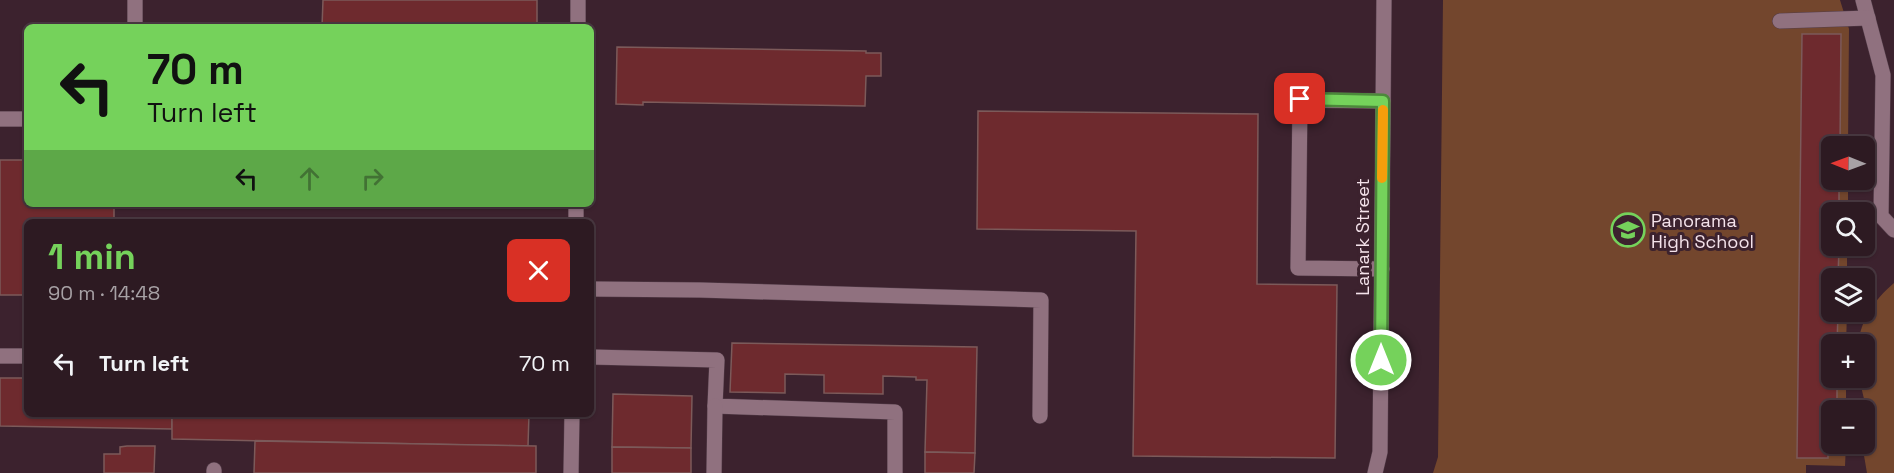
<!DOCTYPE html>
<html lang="en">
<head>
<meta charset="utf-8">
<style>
  :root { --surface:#2d1a22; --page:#39272f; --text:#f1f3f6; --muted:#a7a1a5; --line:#483840; --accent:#75d25b }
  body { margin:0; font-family:"Space Grotesk",sans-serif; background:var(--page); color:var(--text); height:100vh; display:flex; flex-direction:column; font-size:22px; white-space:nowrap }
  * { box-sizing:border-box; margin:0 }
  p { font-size:20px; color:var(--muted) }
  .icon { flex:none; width:33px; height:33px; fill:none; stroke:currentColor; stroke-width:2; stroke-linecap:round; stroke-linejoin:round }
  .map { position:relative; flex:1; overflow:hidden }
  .drawer { position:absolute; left:24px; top:219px; width:570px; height:198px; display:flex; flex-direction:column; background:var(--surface); border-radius:9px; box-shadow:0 2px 4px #0004,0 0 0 2px var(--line) }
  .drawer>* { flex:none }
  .banner { position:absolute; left:24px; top:24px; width:570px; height:183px; border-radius:9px; box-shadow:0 2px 4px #0004,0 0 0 2px var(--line); background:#75d25b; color:#111; overflow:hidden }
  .needle { width:39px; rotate:271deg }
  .controls { position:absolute; left:1821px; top:136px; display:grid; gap:12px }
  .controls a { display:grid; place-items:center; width:54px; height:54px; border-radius:9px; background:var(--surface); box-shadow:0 2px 4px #0004,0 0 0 2px var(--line); font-size:30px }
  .pin { position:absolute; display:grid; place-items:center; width:51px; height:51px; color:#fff; margin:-26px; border-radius:12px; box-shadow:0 3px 9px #0006 }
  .me { position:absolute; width:66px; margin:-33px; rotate:0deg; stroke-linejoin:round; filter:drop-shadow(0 0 4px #0008) }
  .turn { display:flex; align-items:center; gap:21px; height:126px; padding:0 24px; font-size:27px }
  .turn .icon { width:78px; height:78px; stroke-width:2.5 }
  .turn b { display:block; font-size:42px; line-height:51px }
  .lanes { display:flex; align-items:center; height:57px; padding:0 24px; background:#0003; justify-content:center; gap:30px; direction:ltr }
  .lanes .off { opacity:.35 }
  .round { display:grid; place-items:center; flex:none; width:63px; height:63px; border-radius:9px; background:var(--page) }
  .headline { display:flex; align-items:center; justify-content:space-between; height:102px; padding:0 24px }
  h1 { font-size:36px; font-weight:600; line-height:45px; color:var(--accent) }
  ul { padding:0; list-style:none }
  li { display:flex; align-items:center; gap:18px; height:84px; padding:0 24px }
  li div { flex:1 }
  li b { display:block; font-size:22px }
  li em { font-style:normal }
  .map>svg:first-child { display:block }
  .green { fill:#73462d }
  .building { fill:#6e2a2e; stroke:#7c5a5a; stroke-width:1.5 }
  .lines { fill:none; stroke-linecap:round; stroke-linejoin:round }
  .minor-casing { stroke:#543e4a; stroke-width:16 }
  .minor { stroke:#90717f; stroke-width:15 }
  .route-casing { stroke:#4c883b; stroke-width:15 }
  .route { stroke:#75d25b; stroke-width:10 }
  .slow { stroke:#f59e0b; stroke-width:10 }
  .labels { text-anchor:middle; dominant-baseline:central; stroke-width:6; stroke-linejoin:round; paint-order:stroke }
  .poi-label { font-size:18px; fill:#f4e2ea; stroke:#3c222e; text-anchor:start }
  .street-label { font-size:18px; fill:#f4e2ea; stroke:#3c222e }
</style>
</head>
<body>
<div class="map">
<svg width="1894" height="473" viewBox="0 0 1894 473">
  <rect width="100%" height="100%" fill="#3c222e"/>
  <g class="green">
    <path d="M1443 0H1840L1849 29 1848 147H1832V180H1848V213H1832V246H1847V279H1832V312H1847L1846 345H1832V378H1846V411H1832V444H1846L1845 466 1806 465V473H1433L1438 457Z"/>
    <path d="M1894 283V473H1867L1862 444H1864L1865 430 1871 428 1859 378H1864V345H1858C1861 319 1874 300 1894 283Z"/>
  </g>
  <g class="building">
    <path d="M323 0H537V26L423 23V27H322Z"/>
    <path d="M1802 34H1841L1840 147H1832V180H1839V213H1832V246H1839L1838 279H1832V312H1838L1837 345H1832V378H1837V411H1832V444H1836V451H1828V458H1797Z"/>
    <path d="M617 47 866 51V53H881V76H866L865 106 643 102V105L616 104Z"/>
    <path d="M978 111 1258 114 1257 284 1337 285 1335 458 1133 456 1136 231 977 229Z"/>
    <path d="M0 160H27V204H114V222H27V295H0Z"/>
    <path d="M732 343 977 347 975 453 925 452 927 380H916V377L883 376V394L824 393V375L785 374V393L730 392Z"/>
    <path d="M0 378H27V414H172V429L0 426Z"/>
    <path d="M613 394 692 396 691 448 612 447Z"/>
    <path d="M172 414H529L528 446 172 439Z"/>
    <path d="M255 441 536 446V473H254Z"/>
    <path d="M127 446H155L154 473H104V454H120V447Z"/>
    <path d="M612 447 691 448V473H612Z"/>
    <path d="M925 452 975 453 974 473H925Z"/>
  </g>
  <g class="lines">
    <defs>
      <g id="minor">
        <path d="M1863 0 1883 75 1881 216 1894 230"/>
        <path d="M1780 21 1868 18"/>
        <path d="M135 27V0"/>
        <path d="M578 27V0"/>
        <path d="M0 119H27"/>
        <path d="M576 222V204"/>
        <path d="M1382 269 1298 268 1300 100 1383 101"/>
        <path d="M591 289 700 290 1041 300 1040 416"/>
        <path d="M0 356H27"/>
        <path d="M591 357 717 360 715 406 895 412V473"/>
        <path d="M214 473V470"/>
        <path d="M571 473 572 414"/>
        <path d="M714 473 715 406"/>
        <path d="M1375 473 1380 452 1384 0"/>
      </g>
    </defs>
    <use href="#minor" class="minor-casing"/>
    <use href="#minor" class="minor"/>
  </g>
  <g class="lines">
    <defs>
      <path id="route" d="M1300 99 1383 101 1381 360"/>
    </defs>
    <use href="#route" class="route-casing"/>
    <use href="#route" class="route"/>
    <path class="slow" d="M1382 178 1383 110"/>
  </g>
  <defs>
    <symbol id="school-ring" viewBox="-11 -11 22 22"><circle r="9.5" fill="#3c222e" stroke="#75d25b" stroke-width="1.5"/><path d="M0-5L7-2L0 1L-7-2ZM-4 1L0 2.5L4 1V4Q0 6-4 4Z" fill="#75d25b"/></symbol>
  </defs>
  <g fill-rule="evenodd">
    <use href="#school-ring" x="1609" y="211" width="38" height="38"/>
  </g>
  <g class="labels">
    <g class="poi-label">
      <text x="1651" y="220">Panorama<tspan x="1651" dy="21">High School</tspan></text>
    </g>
    <g class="street-label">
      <text transform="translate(1362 237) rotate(-90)">Lanark Street</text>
    </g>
  </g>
</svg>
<div class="controls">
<a><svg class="needle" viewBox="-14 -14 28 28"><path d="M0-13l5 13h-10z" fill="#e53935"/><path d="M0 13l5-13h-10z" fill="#a7a1a5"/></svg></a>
<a><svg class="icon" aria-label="search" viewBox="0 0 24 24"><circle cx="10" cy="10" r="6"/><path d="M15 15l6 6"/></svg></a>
<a><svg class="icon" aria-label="layers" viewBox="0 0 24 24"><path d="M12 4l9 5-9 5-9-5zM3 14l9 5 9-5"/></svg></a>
<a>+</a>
<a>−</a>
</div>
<div class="pin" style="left:1300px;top:99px;background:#d93025"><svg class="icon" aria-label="arrive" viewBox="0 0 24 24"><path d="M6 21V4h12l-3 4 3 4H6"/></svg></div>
<svg class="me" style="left:1381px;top:360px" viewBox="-20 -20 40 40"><circle r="17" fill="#75d25b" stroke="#fff" stroke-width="3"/><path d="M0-11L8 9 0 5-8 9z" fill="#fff"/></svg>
<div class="banner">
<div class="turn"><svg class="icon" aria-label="left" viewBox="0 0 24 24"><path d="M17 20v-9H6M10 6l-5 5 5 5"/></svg><div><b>70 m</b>Turn left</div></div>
<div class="lanes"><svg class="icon" aria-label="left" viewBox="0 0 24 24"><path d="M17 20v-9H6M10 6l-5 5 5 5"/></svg><svg class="icon off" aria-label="ahead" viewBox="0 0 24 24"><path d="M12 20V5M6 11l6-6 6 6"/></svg><svg class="icon off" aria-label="right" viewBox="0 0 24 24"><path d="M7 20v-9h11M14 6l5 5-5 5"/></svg></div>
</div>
<section class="drawer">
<div class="headline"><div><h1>1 min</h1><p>90 m · 14:48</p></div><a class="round" style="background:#d93025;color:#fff"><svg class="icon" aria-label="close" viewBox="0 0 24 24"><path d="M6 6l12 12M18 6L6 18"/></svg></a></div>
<ul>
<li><svg class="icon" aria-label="left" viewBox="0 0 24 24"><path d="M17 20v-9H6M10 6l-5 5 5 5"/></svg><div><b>Turn left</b></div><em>70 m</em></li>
</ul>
</section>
</div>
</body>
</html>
